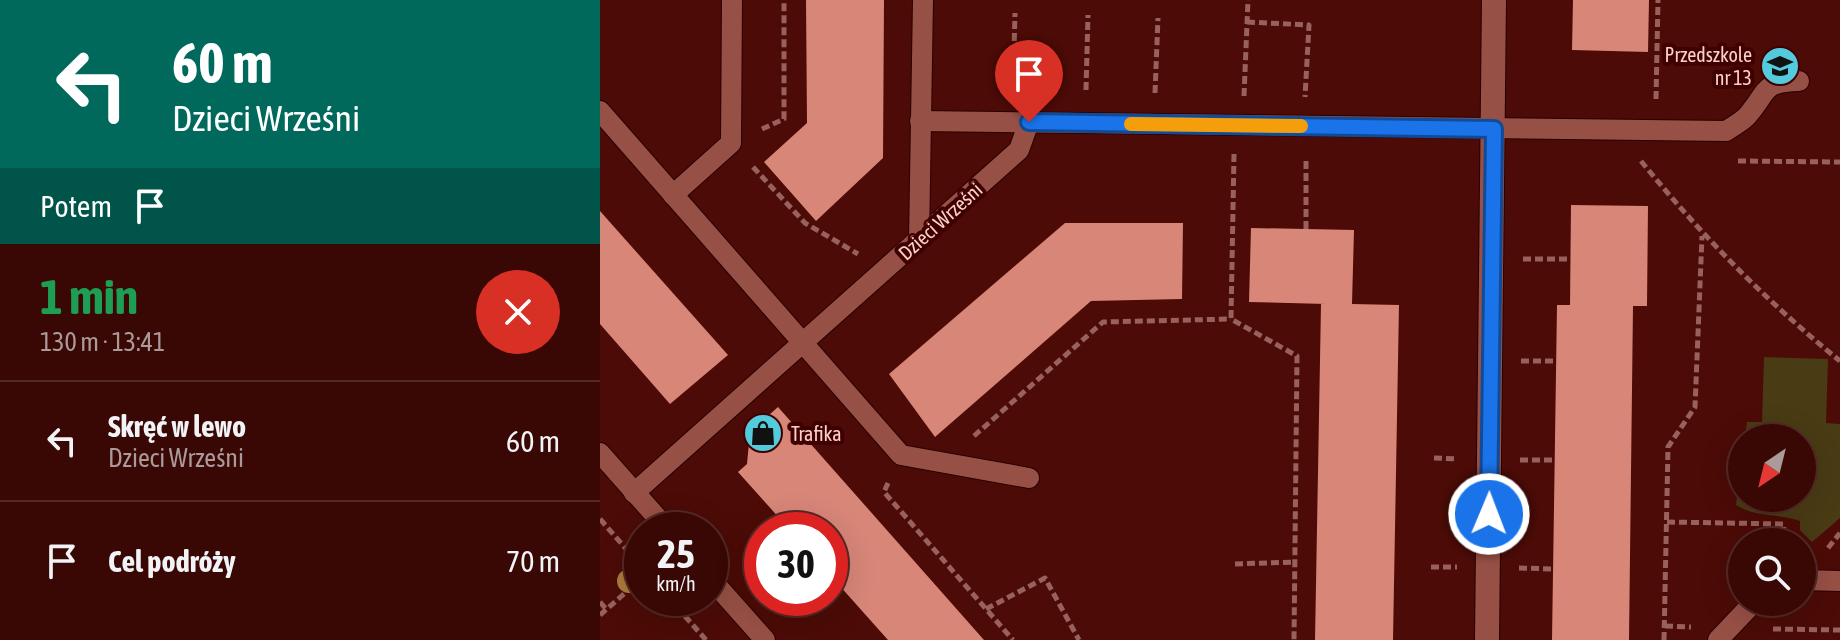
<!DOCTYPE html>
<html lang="pl">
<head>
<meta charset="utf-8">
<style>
  :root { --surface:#390804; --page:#441613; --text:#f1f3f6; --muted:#ab9a9a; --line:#532926 }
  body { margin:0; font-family:"Asap Condensed",sans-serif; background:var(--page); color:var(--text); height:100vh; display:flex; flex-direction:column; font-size:30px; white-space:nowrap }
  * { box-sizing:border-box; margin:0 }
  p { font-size:26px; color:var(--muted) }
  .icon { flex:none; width:44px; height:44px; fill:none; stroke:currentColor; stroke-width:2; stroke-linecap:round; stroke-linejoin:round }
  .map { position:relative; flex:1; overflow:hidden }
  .side { display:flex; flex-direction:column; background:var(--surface); width:600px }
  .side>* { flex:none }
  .hud { background:#00695c; color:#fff; overflow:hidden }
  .needle { width:52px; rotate:215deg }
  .tools { position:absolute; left:1128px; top:424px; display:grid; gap:16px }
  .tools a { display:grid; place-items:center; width:88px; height:88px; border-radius:50%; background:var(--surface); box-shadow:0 8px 32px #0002,0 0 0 2px var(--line); font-size:40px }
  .speed { position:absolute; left:24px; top:512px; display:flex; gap:16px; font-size:40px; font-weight:700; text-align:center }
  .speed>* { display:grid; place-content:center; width:104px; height:104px; border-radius:50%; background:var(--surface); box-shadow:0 8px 32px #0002,0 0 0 2px var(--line); line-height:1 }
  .speed small { font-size:20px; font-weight:400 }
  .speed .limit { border:12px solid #d22; background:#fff; color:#111 }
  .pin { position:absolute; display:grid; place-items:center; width:68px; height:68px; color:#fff; margin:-82px -34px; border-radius:50% 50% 50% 0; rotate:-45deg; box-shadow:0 0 8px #0007 }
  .pin .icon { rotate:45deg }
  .me { position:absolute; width:88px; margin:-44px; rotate:1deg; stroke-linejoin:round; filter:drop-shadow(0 0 6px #0008) }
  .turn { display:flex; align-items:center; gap:28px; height:168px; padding:0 40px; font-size:36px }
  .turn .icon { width:104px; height:104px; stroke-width:2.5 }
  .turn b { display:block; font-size:56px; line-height:68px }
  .then { display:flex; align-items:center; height:76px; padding:0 40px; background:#0003; gap:16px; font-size:30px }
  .round { display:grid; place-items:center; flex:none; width:84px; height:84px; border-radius:42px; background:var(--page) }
  .head { display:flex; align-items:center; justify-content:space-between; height:136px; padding:0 40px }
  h1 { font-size:48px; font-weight:700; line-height:60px; color:#1e9e55 }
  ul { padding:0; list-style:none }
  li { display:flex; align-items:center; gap:24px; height:120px; padding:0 40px; border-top:2px solid var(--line) }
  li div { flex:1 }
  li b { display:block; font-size:30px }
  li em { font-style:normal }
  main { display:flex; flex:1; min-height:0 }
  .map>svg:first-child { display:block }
  .green { fill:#493b14 }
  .building { fill:#d78678 }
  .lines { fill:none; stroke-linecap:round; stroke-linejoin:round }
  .lane-casing { stroke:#290000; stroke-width:22 }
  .street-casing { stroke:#290000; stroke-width:26 }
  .path { stroke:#98615b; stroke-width:5; stroke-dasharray:8 4; stroke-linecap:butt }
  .lane { stroke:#975045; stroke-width:20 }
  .street { stroke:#975045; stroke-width:24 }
  .tree { fill:#ac7a3d }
  .route-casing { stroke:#114b97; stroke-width:20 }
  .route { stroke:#1a73e8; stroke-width:14 }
  .slow { stroke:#f59e0b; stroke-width:14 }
  .labels { text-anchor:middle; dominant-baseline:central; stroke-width:8; stroke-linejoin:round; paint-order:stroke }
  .poi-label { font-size:20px; fill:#fbd1ca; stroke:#400000; text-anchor:end }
  .street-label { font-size:20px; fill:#fbd1ca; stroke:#400000 }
</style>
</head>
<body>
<main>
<section class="side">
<div class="hud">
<div class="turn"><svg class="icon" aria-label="left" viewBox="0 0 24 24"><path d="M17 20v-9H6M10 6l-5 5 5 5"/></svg><div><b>60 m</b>Dzieci Wrześni</div></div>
<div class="then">Potem<svg class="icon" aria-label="arrive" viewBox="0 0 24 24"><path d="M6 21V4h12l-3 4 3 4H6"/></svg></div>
</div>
<div class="head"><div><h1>1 min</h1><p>130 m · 13:41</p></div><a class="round" style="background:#d93025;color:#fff"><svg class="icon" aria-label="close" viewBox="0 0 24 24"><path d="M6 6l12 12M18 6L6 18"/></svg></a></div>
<ul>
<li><svg class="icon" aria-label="left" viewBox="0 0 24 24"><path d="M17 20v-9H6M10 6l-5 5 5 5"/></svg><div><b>Skręć w lewo</b><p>Dzieci Wrześni</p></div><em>60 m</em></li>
<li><svg class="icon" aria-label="arrive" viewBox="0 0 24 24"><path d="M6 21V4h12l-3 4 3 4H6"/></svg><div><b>Cel podróży</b></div><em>70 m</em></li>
</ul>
</section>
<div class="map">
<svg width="1240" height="640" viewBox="0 0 1240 640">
  <rect width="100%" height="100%" fill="#4c0b06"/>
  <path class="green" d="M1164 357 1228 359 1226 423 1240 424V518L1212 542 1200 530V521C1177 513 1157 518 1136 505L1142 459V498H1202V438H1145L1147 422H1162Z"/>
  <g class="building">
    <path d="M206 0H284L283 158 216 221 164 162 207 123Z"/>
    <path d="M973 0H1049L1048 52 972 50Z"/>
    <path d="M971 205 1048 206 1047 306H1033L1029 640H952L957 305H970Z"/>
    <path d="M0 211 128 355 70 404 0 324Z"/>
    <path d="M465 223H583L582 299 491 301 335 437 289 374Z"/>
    <path d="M651 228 754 230 752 304 799 305 793 640H715L721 304H726L649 302Z"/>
    <path d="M178 407 384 640H288L230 575V530H190L138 472 147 464 150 432Z"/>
  </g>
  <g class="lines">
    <defs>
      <g id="lane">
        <path d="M0 111 301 455 429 478"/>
        <path d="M320 121 1126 131C1133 126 1142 122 1148 115 1169 90 1162 82 1199 81"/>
        <path d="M73 195 131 143 132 0"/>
        <path d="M319 240 323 0"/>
        <path d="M0 453 68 530"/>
        <path d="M34 493 419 150 429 122"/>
        <path d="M110 578 165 640"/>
        <path d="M1202 580 1240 581"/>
        <path d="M1118 640 1154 602"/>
      </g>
      <path id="street" d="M887 640 894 0"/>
    </defs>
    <use href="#lane" class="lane-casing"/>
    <use href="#street" class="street-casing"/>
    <g class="path">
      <path d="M647 22 709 25 705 97"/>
      <path d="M413 89 415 13"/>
      <path d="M486 90 488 15"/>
      <path d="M555 93 558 18"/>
      <path d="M644 96 648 0"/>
      <path d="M1056 99 1058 0"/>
      <path d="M162 129 184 119V0"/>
      <path d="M634 154 631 319 697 356 694 640"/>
      <path d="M1041 161C1102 236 1165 300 1240 361"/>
      <path d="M1138 161 1240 162"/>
      <path d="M153 167 205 223 258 254"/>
      <path d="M706 229V158"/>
      <path d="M923 259H970"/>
      <path d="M921 361H956"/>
      <path d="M374 436 503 322 631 319"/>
      <path d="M834 458 858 459"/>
      <path d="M920 460H955"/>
      <path d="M288 483 284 492 413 640"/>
      <path d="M0 519 42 567"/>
      <path d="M1067 522 1184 524 1183 542"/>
      <path d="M1228 548 1240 533"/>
      <path d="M635 564 695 562"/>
      <path d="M831 567H857"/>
      <path d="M919 568 954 569"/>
      <path d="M69 598 106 640"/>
      <path d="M0 602 6 609"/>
      <path d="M386 609 445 578 479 640"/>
      <path d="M0 615 42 578"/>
      <path d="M1065 626 1091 627"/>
      <path d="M1173 629 1240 630"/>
      <path d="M1064 640 1068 447 1095 407 1102 236"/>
    </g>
    <use href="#lane" class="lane"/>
    <use href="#street" class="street"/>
  </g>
  <circle class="tree" cx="29" cy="581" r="12"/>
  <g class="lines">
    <defs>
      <path id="route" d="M429 122 894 129 889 514"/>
    </defs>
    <use href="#route" class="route-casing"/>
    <use href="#route" class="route"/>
    <path class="slow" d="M531 124 701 126"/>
  </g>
  <defs>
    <symbol id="school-disc" viewBox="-11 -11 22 22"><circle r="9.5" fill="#54cadd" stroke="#400000"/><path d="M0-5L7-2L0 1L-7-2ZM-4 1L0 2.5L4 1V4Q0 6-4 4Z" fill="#111"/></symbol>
    <symbol id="shop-disc" viewBox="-11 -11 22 22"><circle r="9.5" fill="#54cadd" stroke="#400000"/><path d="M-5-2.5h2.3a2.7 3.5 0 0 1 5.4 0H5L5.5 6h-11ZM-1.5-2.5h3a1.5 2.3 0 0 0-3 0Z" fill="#111"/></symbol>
  </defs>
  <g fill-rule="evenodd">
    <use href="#school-disc" x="1158" y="44" width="44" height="44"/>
    <use href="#shop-disc" x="141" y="411" width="44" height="44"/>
  </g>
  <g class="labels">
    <g class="poi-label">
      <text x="1152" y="54">Przedszkole<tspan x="1152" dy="23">nr 13</tspan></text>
      <text x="191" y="433" text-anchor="start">Trafika</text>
    </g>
    <g class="street-label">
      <text transform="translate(340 221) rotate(-42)">Dzieci Wrześni</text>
    </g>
  </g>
</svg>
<div class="tools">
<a><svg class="needle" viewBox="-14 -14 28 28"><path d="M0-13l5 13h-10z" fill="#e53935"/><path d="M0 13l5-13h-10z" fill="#ab9a9a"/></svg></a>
<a><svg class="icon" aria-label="search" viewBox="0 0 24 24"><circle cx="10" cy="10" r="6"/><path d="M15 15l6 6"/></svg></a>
</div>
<div class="speed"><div>25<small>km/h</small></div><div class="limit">30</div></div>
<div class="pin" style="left:429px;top:122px;background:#d93025"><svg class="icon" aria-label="arrive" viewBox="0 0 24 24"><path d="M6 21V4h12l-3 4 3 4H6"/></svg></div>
<svg class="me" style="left:889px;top:514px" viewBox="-20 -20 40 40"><circle r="17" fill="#1a73e8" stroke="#fff" stroke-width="3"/><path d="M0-11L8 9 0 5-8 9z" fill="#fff"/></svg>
</div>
</main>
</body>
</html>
